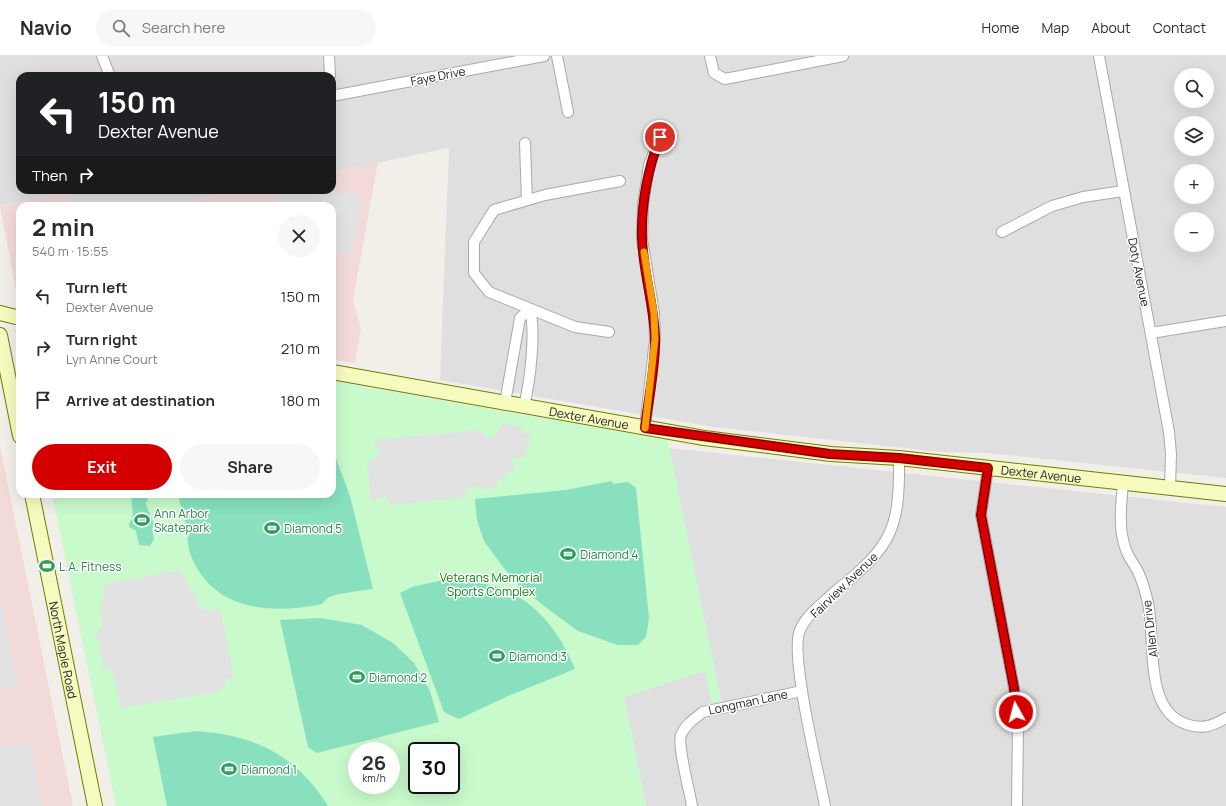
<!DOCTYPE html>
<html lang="en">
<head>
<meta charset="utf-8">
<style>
  :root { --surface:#fff; --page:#f7f7f7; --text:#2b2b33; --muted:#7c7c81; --line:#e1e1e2; --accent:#d40000 }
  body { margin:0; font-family:Manrope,sans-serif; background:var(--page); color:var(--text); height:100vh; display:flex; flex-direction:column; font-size:15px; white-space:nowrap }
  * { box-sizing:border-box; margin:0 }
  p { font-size:13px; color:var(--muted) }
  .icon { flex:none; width:22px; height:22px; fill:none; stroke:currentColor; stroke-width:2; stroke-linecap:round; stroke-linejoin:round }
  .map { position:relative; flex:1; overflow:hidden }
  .details { position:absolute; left:16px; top:146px; width:320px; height:296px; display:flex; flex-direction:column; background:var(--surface); border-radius:12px; box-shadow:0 4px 16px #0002 }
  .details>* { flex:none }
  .guide { position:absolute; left:16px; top:16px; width:320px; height:122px; border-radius:12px; box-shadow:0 4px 16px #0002; background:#202124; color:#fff; overflow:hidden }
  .buttons { position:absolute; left:1174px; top:12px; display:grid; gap:8px }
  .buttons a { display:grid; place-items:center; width:40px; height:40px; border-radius:50%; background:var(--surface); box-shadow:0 4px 16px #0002; font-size:20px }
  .speed { position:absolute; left:348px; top:686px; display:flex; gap:8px; font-size:20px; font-weight:700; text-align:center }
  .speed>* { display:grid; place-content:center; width:52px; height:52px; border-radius:50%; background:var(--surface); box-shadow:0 4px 16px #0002; line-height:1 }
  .speed small { font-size:10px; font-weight:400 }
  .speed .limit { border:2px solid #111; border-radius:6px; background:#fff; color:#111 }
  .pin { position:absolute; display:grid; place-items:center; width:34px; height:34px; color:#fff; margin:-17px; border:2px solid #fff; border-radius:50%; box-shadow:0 1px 4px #0007 }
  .me { position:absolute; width:44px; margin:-22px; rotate:353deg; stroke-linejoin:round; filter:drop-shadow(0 0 3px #0008) }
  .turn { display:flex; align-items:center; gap:14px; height:84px; padding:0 16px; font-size:18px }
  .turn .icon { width:52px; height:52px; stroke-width:2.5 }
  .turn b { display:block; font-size:28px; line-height:34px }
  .then { display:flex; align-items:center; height:38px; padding:0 16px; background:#0003; gap:8px; font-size:15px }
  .round { display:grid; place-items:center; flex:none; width:42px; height:42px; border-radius:21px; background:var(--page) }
  .headline { display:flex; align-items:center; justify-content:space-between; height:68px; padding:0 16px }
  h1 { font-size:24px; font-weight:700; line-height:30px }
  .primary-button { display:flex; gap:8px; margin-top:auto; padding:8px 16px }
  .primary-button a { flex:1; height:46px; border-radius:24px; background:var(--accent); color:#fff; font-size:16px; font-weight:700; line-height:46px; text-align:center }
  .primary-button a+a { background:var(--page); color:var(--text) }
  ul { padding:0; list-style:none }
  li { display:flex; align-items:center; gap:12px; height:52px; padding:0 16px }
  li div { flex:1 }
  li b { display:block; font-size:15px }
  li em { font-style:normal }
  header { display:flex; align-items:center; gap:24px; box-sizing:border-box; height:56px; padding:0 20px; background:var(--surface); border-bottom:1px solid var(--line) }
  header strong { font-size:19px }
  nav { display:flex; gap:22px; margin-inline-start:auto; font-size:14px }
  .search { width:280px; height:36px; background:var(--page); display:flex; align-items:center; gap:10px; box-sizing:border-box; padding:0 14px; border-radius:22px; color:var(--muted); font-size:15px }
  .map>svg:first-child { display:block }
  .residential { fill:#e0dfdf; fill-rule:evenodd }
  .commercial { fill:#f2dad9 }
  .park { fill:#c8facc; fill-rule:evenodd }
  .pitch { fill:#88e0be }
  .parking { fill:#e2e2e2 }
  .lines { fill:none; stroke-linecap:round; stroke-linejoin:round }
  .minor-casing { stroke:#a9a9a9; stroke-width:12 }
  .secondary-casing { stroke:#707d05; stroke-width:16 }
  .minor { stroke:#fff; stroke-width:10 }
  .secondary { stroke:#f7fabf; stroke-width:14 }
  .route-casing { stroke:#8a0000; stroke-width:10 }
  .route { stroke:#d40000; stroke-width:7 }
  .slow { stroke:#f59e0b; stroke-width:7 }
  .labels { text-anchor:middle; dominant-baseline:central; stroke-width:3; stroke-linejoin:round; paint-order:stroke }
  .street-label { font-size:12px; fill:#222; stroke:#fff }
  .leisure-label { font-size:12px; fill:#27864d; stroke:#fff; text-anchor:start }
  .park-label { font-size:12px; fill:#0c8416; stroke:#fff }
</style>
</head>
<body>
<header>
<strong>Navio</strong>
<div class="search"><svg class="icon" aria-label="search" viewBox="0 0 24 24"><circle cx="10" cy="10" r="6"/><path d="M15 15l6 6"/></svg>Search here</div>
<nav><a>Home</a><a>Map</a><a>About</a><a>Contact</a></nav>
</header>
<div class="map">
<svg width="1226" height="750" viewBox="0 0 1226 750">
  <rect width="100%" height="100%" fill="#f2efe9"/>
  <g class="residential">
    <path d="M0 0H1226V422L987 397 939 396 714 371 440 324 449 92 332 116V20H20V134H244L166 150H70L67 136 0 150ZM1181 19H1207V45H1181ZM1181 67H1207V93H1181ZM1181 115H1207V141H1181ZM1181 163H1207V189H1181Z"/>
    <path d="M669 392 1226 451V750H646L624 641 705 615 712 647 721 645Z"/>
  </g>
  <g class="commercial">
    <path d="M378 106 353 244 361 273 355 307 332 303V150H166L243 134H332V116Z"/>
    <path d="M67 136 70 150H20V239L17 238 0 150Z"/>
    <path d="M0 389 5 415 73 750H0Z"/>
  </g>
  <path class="park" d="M332 325 668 384 721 645 712 647 705 615 624 641 646 750H116L52 438H332ZM357 695H391V729H357ZM417 695H451V729H417Z"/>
  <g class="pitch">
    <path d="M332 392 350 440 373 533C364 534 333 538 328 542 324 545 324 548 318 549 268 558 213 554 191 500 187 490 188 481 186 470 184 460 180 449 178 438H332Z"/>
    <path d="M612 425 613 428 628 426 636 432 649 562 646 581 638 589H618L578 575 548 553 520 531 503 511 484 485 477 464 475 443 566 434Z"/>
    <path d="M131 438H146L148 445 145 446 154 468 152 473 154 483 150 490 139 489 136 475 129 471V467L133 462Z"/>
    <path d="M443 524C511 522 550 553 575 613L508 640 459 663 444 656 400 537 412 531Z"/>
    <path d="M320 562 362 569 393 587 414 607 430 635 439 666 317 697 308 691 280 564Z"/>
    <path d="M196 675C255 679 296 699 328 750H167L153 681Z"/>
  </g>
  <g class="parking">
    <path d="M286 134H324L362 140 352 199 332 196V150H269L278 139Z"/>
    <path d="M501 367 523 372 522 378H531L524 401 510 404 509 407 516 410 489 434 477 431 464 433 468 441 391 449 384 440 371 446 367 406 377 401 380 395 373 384 480 374 487 382H493L498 376Z"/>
    <path d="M180 514 201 552 207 555 220 553 234 621 228 623 218 636 121 652 112 614 104 613 96 575 103 573 100 552 104 537 102 529Z"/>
    <path d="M0 541 18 630 0 634Z"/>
    <path d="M29 685 43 750H0V690Z"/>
  </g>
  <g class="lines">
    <defs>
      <g id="minor">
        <path d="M102 0 110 20"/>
        <path d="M329 0 330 20"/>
        <path d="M557 0 568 56"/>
        <path d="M710 0 714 17 725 23 843 0"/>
        <path d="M1099 0 1169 376 1171 398 1170 432"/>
        <path d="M332 40 544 0"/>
        <path d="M525 87 527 144"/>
        <path d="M1002 176 1052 150 1083 141 1123 135"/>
        <path d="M609 276 575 271 489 236 474 217V186L494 154 545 139 620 125"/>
        <path d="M1151 277 1226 265"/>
        <path d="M505 347 520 262 530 253C536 277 530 326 524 350"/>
        <path d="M645 372 655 283 654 257 642 183 643 149 649 109 660 81"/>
        <path d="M988 412 981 459 1014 632 1018 668 1017 750"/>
        <path d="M1123 428C1121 450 1118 473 1126 494 1129 503 1136 510 1139 518 1143 527 1146 538 1148 547 1156 583 1143 654 1186 668 1202 674 1212 670 1226 662"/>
        <path d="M692 750C690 737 677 688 681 679 685 669 694 663 703 656L802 635"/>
        <path d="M825 750C819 718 789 598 800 574 807 558 825 545 837 534 892 490 900 473 899 402"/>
      </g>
      <g id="secondary">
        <path d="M0 257 20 262"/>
        <path d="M0 279 20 380"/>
        <path id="s1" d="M332 316 704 382 831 398 899 402 1226 438"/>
        <path id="s2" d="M32 438 95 750"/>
      </g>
    </defs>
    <use href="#minor" class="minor-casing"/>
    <use href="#secondary" class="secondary-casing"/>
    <use href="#minor" class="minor"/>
    <use href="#secondary" class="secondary"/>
  </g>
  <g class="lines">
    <defs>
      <path id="route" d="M660 81C648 113 641 147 642 182 643 216 654 248 655 282 656 309 648 345 645 372L830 398 899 402 988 412 981 459 1014 632 1016 656"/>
    </defs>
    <use href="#route" class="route-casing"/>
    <use href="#route" class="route"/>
    <path class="slow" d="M644 196 654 257 655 283 645 372"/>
  </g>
  <defs>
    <symbol id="stadium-bare" viewBox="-9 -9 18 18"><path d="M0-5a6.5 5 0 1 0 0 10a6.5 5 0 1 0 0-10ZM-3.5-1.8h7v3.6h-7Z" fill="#2e9e5b" stroke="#fff" stroke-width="2.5" paint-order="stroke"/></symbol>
  </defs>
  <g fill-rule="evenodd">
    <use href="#stadium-bare" x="131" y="453" width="22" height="22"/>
    <use href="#stadium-bare" x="261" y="461" width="22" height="22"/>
    <use href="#stadium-bare" x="557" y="487" width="22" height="22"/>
    <use href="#stadium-bare" x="36" y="499" width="22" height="22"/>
    <use href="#stadium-bare" x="486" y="589" width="22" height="22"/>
    <use href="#stadium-bare" x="346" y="610" width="22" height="22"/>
    <use href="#stadium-bare" x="218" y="702" width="22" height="22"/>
  </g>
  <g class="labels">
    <g class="street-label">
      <text transform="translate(438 20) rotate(-11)">Faye Drive</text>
      <text transform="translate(1139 216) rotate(79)">Doty Avenue</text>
      <text stroke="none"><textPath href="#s1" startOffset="261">Dexter Avenue</textPath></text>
      <text stroke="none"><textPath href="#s1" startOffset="717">Dexter Avenue</textPath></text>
      <text transform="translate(844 529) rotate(-44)">Fairview Avenue</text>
      <text transform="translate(1150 573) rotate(-97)">Allen Drive</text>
      <text stroke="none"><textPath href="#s2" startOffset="159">North Maple Road</textPath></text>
      <text transform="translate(748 646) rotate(-12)">Longman Lane</text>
    </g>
    <g class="leisure-label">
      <text x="154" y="457">Ann Arbor<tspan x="154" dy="14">Skatepark</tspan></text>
      <text x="284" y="472">Diamond 5</text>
      <text x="580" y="498">Diamond 4</text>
      <text x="59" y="510">L.A. Fitness</text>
      <text x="509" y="600">Diamond 3</text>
      <text x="369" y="621">Diamond 2</text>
      <text x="241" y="713">Diamond 1</text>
    </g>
    <g class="park-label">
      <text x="491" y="521">Veterans Memorial<tspan x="491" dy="14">Sports Complex</tspan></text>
    </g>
  </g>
</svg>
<div class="buttons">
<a><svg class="icon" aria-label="search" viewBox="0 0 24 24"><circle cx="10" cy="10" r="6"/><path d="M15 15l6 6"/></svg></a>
<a><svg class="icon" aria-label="layers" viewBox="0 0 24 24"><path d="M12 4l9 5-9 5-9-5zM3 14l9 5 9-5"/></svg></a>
<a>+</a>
<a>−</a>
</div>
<div class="speed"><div>26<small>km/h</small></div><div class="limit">30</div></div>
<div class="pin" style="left:660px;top:81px;background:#d93025"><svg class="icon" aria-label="arrive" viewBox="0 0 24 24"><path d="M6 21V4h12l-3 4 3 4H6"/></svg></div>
<svg class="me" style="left:1016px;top:656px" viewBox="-20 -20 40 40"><circle r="17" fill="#d40000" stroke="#fff" stroke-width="3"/><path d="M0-11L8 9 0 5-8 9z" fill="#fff"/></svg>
<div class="guide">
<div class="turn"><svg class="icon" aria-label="left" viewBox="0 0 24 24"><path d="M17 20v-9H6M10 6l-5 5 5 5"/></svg><div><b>150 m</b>Dexter Avenue</div></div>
<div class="then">Then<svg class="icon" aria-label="right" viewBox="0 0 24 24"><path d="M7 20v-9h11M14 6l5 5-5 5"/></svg></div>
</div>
<section class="details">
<div class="headline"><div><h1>2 min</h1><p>540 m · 15:55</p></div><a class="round"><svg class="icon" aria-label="close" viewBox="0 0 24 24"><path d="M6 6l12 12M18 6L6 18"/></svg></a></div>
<ul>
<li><svg class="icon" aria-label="left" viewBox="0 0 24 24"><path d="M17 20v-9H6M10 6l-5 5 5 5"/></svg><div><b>Turn left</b><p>Dexter Avenue</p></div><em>150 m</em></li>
<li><svg class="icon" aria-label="right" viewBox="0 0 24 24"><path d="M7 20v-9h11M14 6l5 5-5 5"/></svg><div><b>Turn right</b><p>Lyn Anne Court</p></div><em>210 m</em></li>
<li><svg class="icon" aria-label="arrive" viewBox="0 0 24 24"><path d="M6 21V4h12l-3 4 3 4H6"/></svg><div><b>Arrive at destination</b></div><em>180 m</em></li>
</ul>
<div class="primary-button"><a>Exit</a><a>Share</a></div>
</section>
</div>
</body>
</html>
